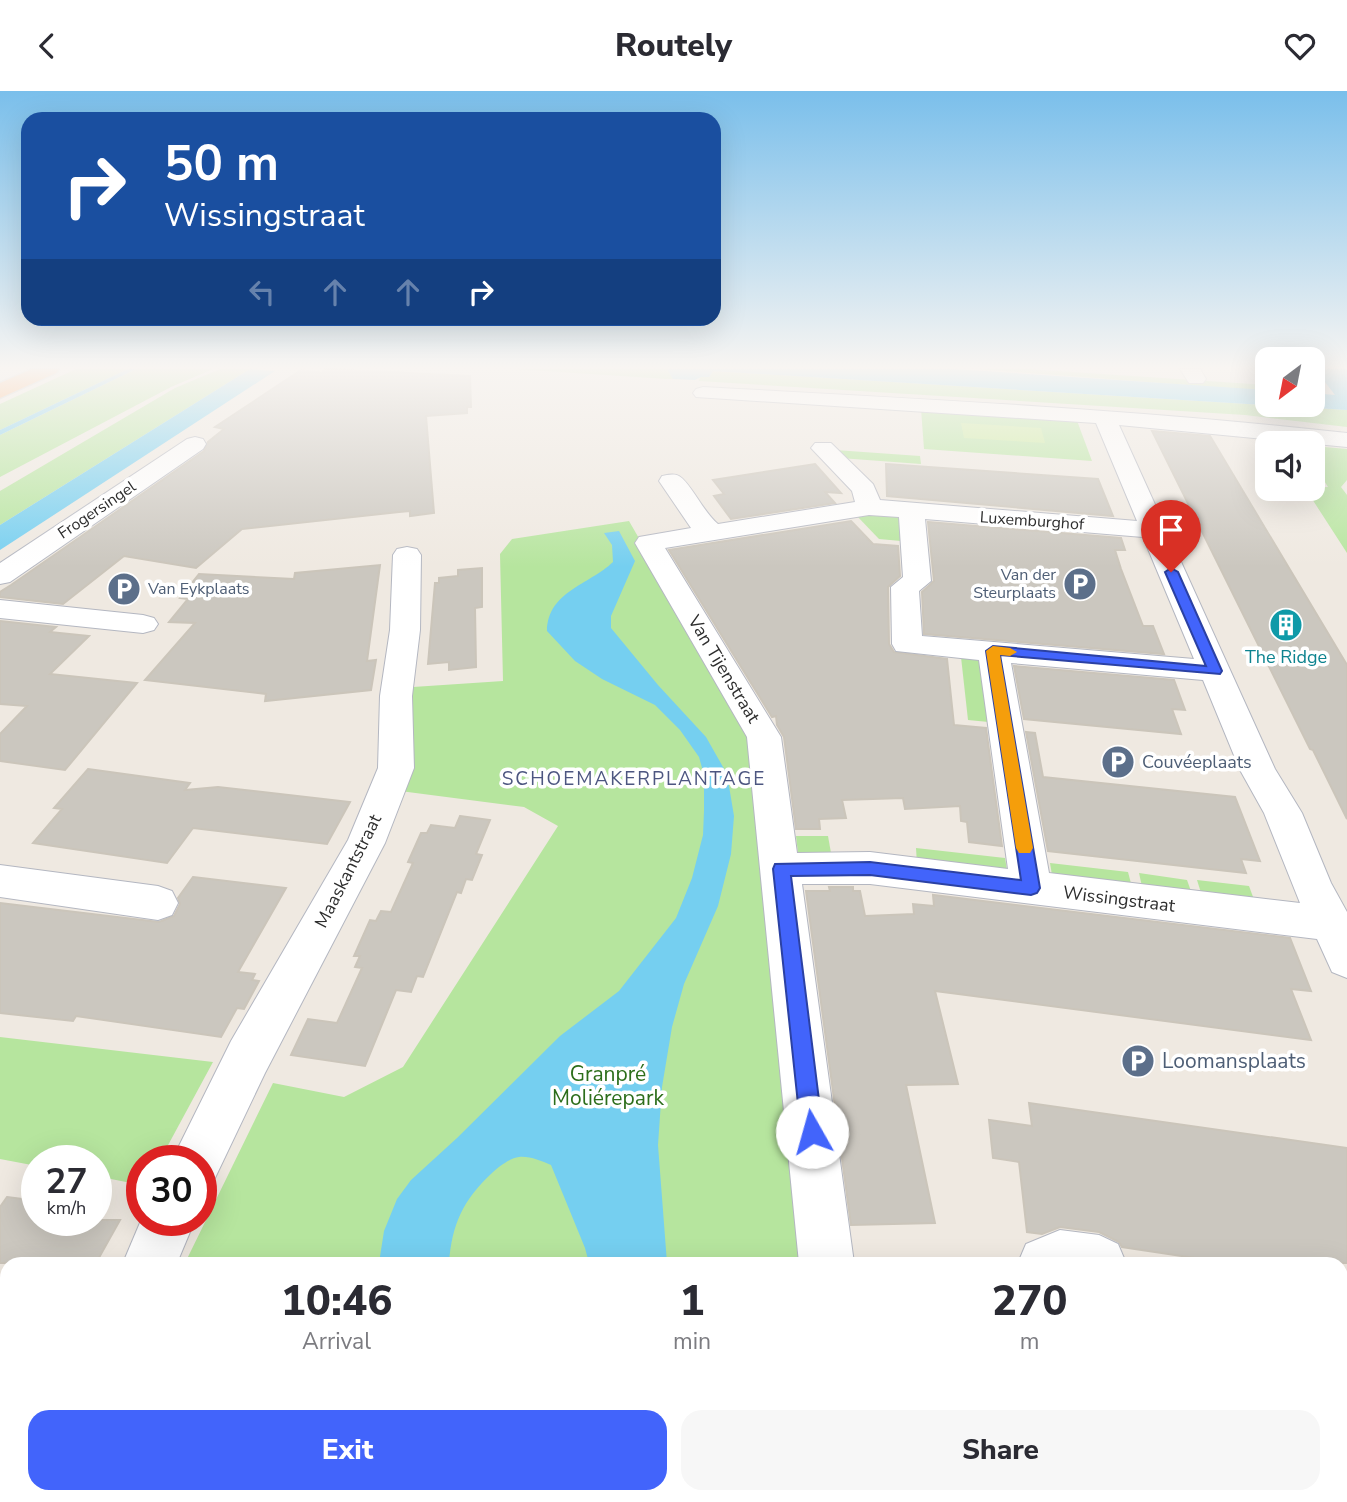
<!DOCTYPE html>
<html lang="en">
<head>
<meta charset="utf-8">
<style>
  :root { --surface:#fff; --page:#f7f7f7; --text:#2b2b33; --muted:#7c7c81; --accent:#4264fb }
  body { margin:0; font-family:"Nunito Sans",sans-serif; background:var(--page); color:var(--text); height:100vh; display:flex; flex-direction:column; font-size:26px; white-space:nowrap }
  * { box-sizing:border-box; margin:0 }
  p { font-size:23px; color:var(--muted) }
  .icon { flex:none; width:38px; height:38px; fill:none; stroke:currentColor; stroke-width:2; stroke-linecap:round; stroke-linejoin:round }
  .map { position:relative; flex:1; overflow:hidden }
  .drawer { position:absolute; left:0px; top:1166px; width:1348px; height:247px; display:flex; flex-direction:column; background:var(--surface); border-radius:21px 21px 0 0; box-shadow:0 7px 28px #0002 }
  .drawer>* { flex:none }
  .top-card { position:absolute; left:21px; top:21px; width:700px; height:214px; border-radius:21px; box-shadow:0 7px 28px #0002; background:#1a4fa0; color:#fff; overflow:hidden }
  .needle { width:46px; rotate:212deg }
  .buttons { position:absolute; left:1255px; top:256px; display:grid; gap:14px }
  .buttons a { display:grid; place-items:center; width:70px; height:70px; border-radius:14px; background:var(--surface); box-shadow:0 7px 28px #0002; font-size:35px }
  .speed { position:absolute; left:21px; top:1054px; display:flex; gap:14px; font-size:35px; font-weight:700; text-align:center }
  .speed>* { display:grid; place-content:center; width:91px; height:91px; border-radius:50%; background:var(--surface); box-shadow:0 7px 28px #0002; line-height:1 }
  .speed small { font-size:18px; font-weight:400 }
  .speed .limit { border:10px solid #d22; background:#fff; color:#111 }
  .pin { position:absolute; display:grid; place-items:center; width:60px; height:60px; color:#fff; margin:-72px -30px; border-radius:50% 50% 50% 0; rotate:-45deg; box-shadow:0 0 7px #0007 }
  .pin .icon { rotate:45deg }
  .me { position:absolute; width:77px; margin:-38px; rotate:353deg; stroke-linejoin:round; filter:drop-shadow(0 0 5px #0008) }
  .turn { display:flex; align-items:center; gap:24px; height:147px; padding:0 28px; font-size:32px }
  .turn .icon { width:91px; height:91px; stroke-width:2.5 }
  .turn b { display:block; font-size:49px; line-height:60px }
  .lanes { display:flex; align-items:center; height:66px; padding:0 28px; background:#0003; justify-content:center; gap:35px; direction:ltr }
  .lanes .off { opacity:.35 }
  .eta { display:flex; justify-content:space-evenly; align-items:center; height:119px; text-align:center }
  .eta b { font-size:42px; font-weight:800; line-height:49px }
  .primary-button { display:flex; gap:14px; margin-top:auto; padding:14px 28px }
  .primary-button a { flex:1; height:80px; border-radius:21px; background:var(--accent); color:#fff; font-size:28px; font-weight:800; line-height:80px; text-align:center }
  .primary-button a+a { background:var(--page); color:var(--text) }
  header { display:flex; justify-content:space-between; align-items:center; height:91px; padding:0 28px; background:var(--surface); font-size:32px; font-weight:800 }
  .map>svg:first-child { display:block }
  .green { fill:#b6e59e }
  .pitch { fill:#c9ec9a }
  .water { fill:#75cff0 }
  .building { fill:#cbc7bf; stroke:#cbc5ba; stroke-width:2 }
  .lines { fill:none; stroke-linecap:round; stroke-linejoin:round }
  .street-casing { stroke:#b4b7c1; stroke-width:2 }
  .highway-casing { stroke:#c9c9c9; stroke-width:3 }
  .street { fill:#fff; fill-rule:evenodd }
  .highway { fill:#ffa35c; fill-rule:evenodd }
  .route { fill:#4264fb; stroke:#2b41a3; stroke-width:2 }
  .slow { fill:#f59e0b }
  .labels { text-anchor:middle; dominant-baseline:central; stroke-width:7; stroke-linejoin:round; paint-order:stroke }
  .far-street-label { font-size:16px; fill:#2e2e2e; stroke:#fff }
  .far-service-label { font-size:16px; fill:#4e5e75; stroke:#fff; text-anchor:end }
  .culture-label { font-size:18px; fill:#0d838f; stroke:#fff }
  .street-label { font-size:18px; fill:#2e2e2e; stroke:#fff }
  .service-label { font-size:18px; fill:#4e5e75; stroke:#fff; text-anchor:start }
  .neighbourhood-label { font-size:19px; letter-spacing:2px; fill:#4d5680; stroke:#fff }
  .near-service-label { font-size:21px; fill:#4e5e75; stroke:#fff; text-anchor:start }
  .near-park-label { font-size:21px; fill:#2c6e1b; stroke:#fff }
</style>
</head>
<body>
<header><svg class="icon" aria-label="back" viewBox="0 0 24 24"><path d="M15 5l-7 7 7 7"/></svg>Routely<svg class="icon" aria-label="heart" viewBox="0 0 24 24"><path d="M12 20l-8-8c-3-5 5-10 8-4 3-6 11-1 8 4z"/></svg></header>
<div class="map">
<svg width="1347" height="1411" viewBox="0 0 1347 1411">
  <rect width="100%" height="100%" fill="#efe9e1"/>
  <g class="green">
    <path d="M76 278H128L0 339V313Z"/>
    <path d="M136 278H213L171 296 0 386V344Z"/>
    <path d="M220 278H250L0 434V400L175 297Z"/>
    <path d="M514 278H667L673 288H667Z"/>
    <path d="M977 278H1028L1267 294V300Z"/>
    <path d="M713 280 1347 319V336L1245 324 699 290 700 286H709Z"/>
    <path d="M921 318 1076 327 1092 370 924 358Z"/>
    <path d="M1313 355 1347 358V389L1341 396 1347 404V462L1305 397 1328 396 1313 372Z"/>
    <path d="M835 359 920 365 921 373 840 367Z"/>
    <path d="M856 424H900L901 450 879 448Z"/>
    <path d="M629 430 755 649 815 1172H185L273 992 344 1006 403 976 558 735 524 716 400 700 404 688 413 596 503 590 500 463 512 448Z"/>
    <path d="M961 566 990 568 999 632 968 629Z"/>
    <path d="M796 745H828L831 762H798Z"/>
    <path d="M916 757 1005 767 1008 785 917 774Z"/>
    <path d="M1050 772 1128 781 1133 800 1053 790Z"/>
    <path d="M1139 782 1187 789 1193 806 1143 800Z"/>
    <path d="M1197 789 1249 795 1256 814 1203 808Z"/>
    <path d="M0 946 213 971 160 1069H142V1086L126 1091 96 1085V1069H37V1075L0 1068Z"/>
    <path d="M282 1405H842L843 1411H287Z"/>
  </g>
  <path class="pitch" d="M961 332 1041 337 1045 352 964 347Z"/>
  <g class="water">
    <path d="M128 278H136L0 344V339Z"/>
    <path d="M250 278 275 280 0 459V434Z"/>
    <path d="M667 278H954L1267 299V313H1312L1313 302 1335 304 1315 278H1347V319L713 280 709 286H701L695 289 673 288Z"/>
    <path d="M619 440 635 470 611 525V537L658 594 706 646 727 683 734 725 731 763 718 815 684 893 672 936 662 996 658 1054 667 1172H589L585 1157 551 1074C541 1070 530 1065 519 1066 510 1067 498 1076 492 1082 463 1109 452 1133 449 1172H379L384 1140 397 1108 411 1089 457 1047 560 945 619 900 676 827 692 787 703 744 704 720V684L699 666 680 639 655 614 602 588 575 570 547 540C548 500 589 494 613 471L612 454 604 442Z"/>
    <path d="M528 1405H702L703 1411H532Z"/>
  </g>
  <g class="building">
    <path d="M325 278 470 285 471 316H467V322L426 325 434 422 410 425V420L399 421 242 438 196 477 124 465 63 513 0 506V501L11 494 204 360 208 351 224 338 215 336 301 279 322 282Z"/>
    <path d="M1152 340 1210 345 1347 574V728L1313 659 1310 658Z"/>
    <path d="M815 373 841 402 825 401 835 412 731 428 714 405 724 403 713 389Z"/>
    <path d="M886 373 1098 388 1113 425 887 405Z"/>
    <path d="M851 430 873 453 898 455 900 485 888 496 889 553 894 561 947 568 954 634 986 637 1002 755 969 751 967 731 961 730 960 715 905 718 903 707 842 709 846 727 819 728 820 738H796L784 646 777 634 776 625 772 626 669 459Z"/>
    <path d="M928 431 1121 447 1125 459H1115L1121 478 1143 535H1153L1164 563 924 543 922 501 934 490Z"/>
    <path d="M380 474 367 570 376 569 371 599 265 610 266 603 145 589 195 532 169 531 188 508 180 507 199 483 294 488 295 482Z"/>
    <path d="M482 477V516L475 517 476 576 449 579V571L428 573 435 492H439V487L458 485V479Z"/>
    <path d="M0 530 56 536 50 541 89 545 50 583 137 592 65 679 0 670V643L27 615 0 613Z"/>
    <path d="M1014 575 1174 589 1185 619 1172 618 1181 643 1024 628Z"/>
    <path d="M1026 641 1035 642 1043 686 1235 706 1260 770 1241 768 1246 782 1048 760Z"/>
    <path d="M88 678 190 692 185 699 218 696 350 711 327 753 193 737 167 772 33 752 62 718 54 717Z"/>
    <path d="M460 725 490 729 476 763 482 764 472 789 466 788 461 802 457 801 423 886 417 885 411 901 396 899 365 975 291 964 308 928 337 932 362 877 355 876 360 865H354L370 829 376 830 381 820 391 821 413 772 408 771 421 742H427L431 734 455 737Z"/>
    <path d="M193 786 286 797 238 881 255 883 252 889 259 890 244 918 237 917 221 946 76 925 73 930 0 922V812L159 831 174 825 180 813 178 807Z"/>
    <path d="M829 796H853V800H860L865 825 914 823 913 813 934 815 933 804 1290 847 1311 900 1291 898 1311 949 935 900 958 993 906 994 935 1132 851 1134 806 800H830Z"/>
    <path d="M1029 1012 1347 1057V1172H1228L1122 1156 1119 1151 1099 1141 1060 1136 1042 1143 1027 1141 1019 1071 993 1067 989 1029 1032 1035Z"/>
    <path d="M7 1106 37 1110V1129H120L96 1172H0V1116Z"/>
  </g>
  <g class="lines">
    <defs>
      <g id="street">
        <path d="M1180 278H1200L1206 288 1203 292H1189Z"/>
        <path d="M703 296C918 308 1133 318 1347 342V356L1119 334 1275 678 1302 722 1331 792 1347 821V887L1332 881 1317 848 870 793H802L854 1172H799L747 646 635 452 639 446 691 437 659 390 662 385C667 384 674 382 679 385 691 392 703 421 718 433L855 411 852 400 811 357 815 352H831L873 393 880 409 1137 430 1096 332 696 306 693 302 696 298ZM869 424 899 426 903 486 891 496 892 553 896 560 979 569 1008 778 870 761 797 762 781 646 665 457ZM925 428 1143 446 1194 568 922 545 919 500 931 490ZM1011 572 1203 589 1240 679 1264 722 1300 812 1049 782Z"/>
        <path d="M195 346 203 348 206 353 203 358 10 491 0 493V472L187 348Z"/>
        <path d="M407 456 417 458 421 464 420 539 412 605 414 677 385 752 265 982 215 1087 201 1093V1069H172L231 950 348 749 378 677 380 605 390 539 393 464 397 458Z"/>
        <path d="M0 509 143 524 154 527 158 533 154 539 143 542 0 527Z"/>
        <path d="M0 774 158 795 172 800 178 812 172 824 158 829 0 806Z"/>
        <path d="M142 1127 195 1129 177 1172H123Z"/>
        <path d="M1060 1139 1099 1144 1118 1153 1126 1172H1018L1026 1153Z"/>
        <path d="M1340 1186 1347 1187V1243L1340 1242Z"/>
        <path d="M1340 1247 1347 1248V1308L1340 1307Z"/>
        <path d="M26 1405H90L88 1411H24Z"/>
        <rect x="825" y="1405" width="64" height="6"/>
      </g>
      <path id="highway" d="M32 278H59L56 282 0 307V292Z"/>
    </defs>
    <use href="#street" class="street-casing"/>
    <use href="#highway" class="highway-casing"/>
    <use href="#street" class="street"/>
    <use href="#highway" class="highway"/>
  </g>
  <linearGradient id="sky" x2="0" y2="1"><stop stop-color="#7abfeb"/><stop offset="0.58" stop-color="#f8f5f2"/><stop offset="1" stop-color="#f8f5f2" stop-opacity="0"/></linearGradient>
  <rect width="1347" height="476" fill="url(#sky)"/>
  <path class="route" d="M1171 477 1178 481 1222 580 1220 583 1000 564 1040 797 1037 802 1031 804 870 784 791 785 823 1041 819 1048 812 1052 804 1048 801 1041 773 778 775 773 870 771 1021 789 986 560 993 555 1206 575 1165 481Z"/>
  <path class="slow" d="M993 555 1010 557 1017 561 1010 565 1000 564 1033 757 1030 762H1019L1016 757 986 560Z"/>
  <defs>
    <symbol id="parking-disc" viewBox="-11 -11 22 22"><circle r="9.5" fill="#5c6f8a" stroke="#fff"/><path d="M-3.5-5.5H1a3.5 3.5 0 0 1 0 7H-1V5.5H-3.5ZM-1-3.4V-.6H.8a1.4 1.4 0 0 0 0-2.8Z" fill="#fff"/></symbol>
    <symbol id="building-disc" viewBox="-11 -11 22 22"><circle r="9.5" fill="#0f9aa8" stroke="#fff"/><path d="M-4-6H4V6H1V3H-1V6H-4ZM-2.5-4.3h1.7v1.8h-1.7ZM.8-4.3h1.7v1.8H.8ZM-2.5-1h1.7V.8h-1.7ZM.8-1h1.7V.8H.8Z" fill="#fff"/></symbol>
  </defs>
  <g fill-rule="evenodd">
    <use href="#parking-disc" x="1061" y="474" width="38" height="38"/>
    <use href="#parking-disc" x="105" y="479" width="38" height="38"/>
    <use href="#building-disc" x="1267" y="515" width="38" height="38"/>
    <use href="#parking-disc" x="1099" y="652" width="38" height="38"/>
    <use href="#parking-disc" x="1119" y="951" width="38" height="38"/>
  </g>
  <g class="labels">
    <g class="far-street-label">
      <text transform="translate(97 419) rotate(-34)">Frogersingel</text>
      <text transform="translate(1032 430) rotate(4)">Luxemburghof</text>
    </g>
    <g class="far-service-label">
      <text x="1056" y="484">Van der<tspan x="1056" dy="18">Steurplaats</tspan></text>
      <text x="148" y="498" text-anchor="start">Van Eykplaats</text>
    </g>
    <g class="culture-label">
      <text x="1286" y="566">The Ridge</text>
    </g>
    <g class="street-label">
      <text transform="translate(724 578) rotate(59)">Van Tijenstraat</text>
      <text transform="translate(348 780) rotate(-63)">Maaskantstraat</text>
      <text transform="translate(1119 808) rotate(7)">Wissingstraat</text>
    </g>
    <g class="service-label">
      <text x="1142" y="671">Couvéeplaats</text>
    </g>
    <g class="neighbourhood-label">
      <text x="634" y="688">SCHOEMAKERPLANTAGE</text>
    </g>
    <g class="near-service-label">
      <text x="1162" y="970">Loomansplaats</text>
    </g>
    <g class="near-park-label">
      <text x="608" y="983">Granpré<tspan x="608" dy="24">Moliérepark</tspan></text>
    </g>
  </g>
</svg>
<div class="buttons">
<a><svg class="needle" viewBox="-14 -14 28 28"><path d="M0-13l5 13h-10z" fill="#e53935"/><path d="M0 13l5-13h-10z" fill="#7c7c81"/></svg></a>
<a><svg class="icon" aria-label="sound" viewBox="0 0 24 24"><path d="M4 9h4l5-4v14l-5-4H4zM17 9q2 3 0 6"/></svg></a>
</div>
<div class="speed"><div>27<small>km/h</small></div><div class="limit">30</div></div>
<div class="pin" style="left:1171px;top:481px;background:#d93025"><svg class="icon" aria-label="arrive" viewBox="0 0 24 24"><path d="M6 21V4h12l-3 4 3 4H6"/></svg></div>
<svg class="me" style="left:812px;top:1041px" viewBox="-20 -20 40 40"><circle r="19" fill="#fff"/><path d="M0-13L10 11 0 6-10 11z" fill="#4264fb"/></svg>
<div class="top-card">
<div class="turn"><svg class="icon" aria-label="right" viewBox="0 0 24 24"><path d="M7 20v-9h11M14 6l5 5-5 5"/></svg><div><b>50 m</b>Wissingstraat</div></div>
<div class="lanes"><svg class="icon off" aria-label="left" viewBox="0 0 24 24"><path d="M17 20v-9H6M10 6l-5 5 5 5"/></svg><svg class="icon off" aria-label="ahead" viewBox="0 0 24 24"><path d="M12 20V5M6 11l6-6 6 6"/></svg><svg class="icon off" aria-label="ahead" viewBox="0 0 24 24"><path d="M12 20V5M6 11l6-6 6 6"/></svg><svg class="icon" aria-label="right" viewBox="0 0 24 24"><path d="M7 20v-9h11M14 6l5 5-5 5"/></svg></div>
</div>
<section class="drawer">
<div class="eta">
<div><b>10:46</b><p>Arrival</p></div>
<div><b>1</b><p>min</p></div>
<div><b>270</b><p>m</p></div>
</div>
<div class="primary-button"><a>Exit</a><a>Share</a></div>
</section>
</div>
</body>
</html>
